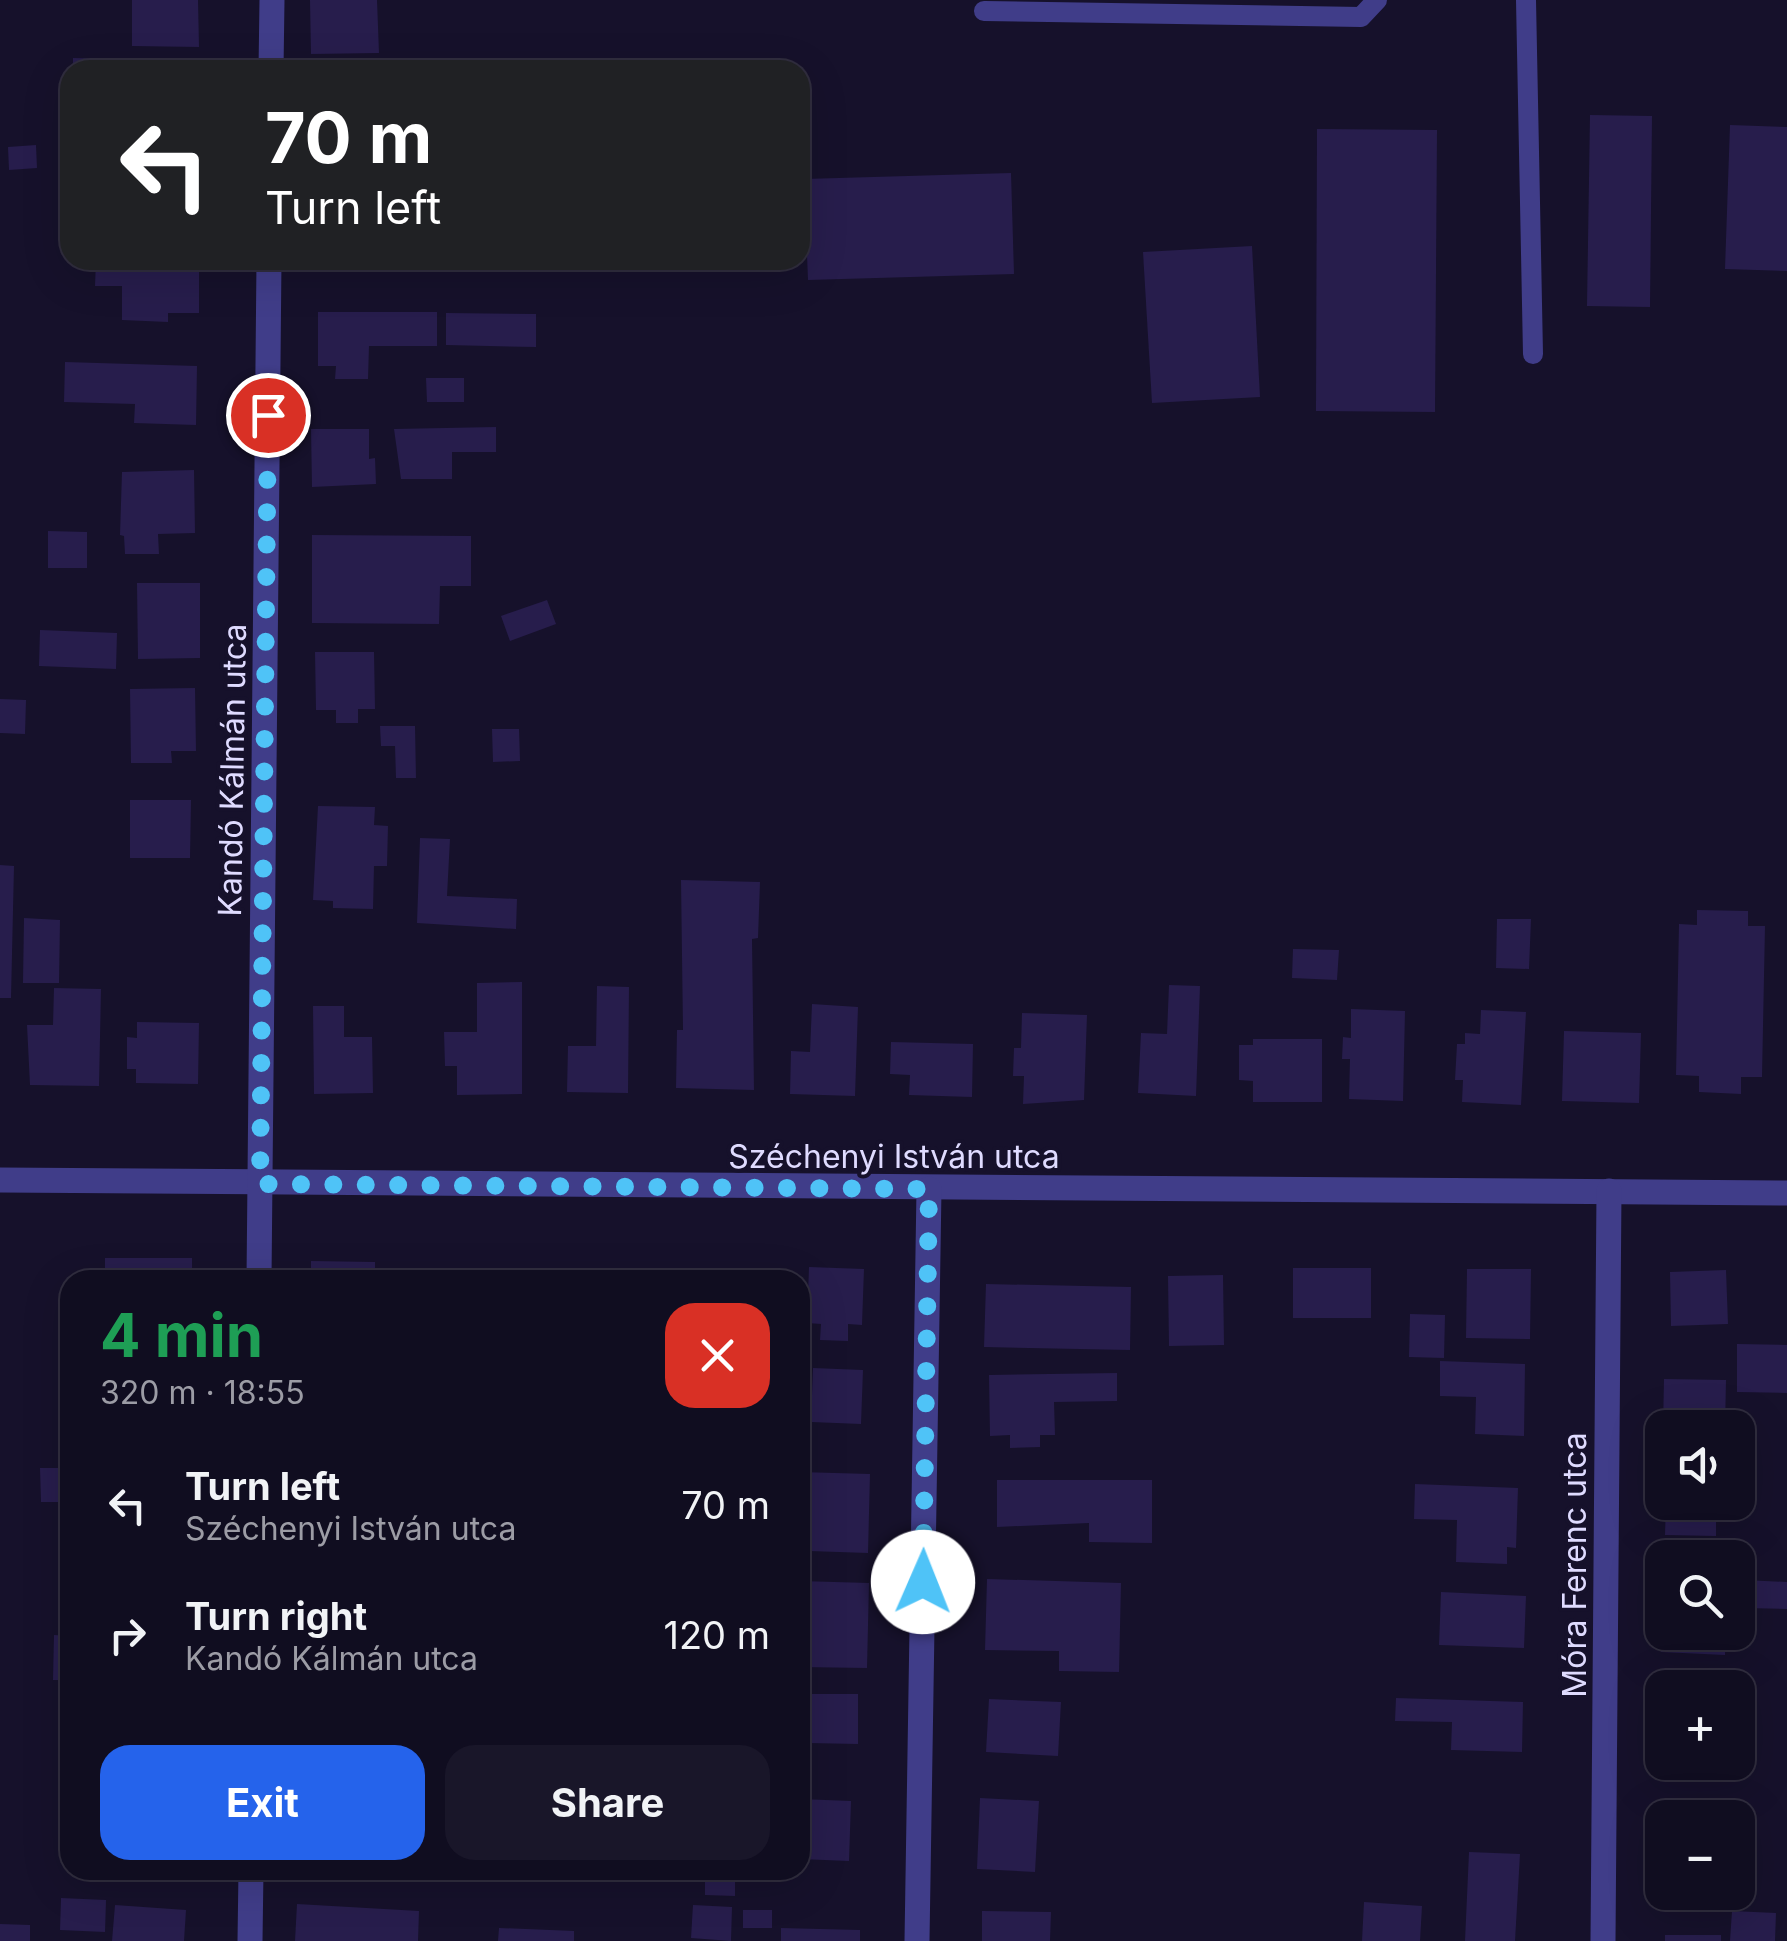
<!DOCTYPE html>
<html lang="en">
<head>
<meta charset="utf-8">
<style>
  :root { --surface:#100d20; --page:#191629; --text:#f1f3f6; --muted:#9c9ca5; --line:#302d3e; --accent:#2563eb }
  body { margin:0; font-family:Inter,sans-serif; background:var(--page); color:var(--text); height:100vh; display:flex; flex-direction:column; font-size:38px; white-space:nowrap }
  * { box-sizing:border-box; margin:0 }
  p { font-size:32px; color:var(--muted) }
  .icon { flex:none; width:55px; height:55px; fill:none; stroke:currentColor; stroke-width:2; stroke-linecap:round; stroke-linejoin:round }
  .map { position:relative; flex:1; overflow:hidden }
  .panel { position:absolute; left:60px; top:1270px; width:750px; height:610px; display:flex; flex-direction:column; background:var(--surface); border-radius:30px; box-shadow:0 10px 40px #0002,0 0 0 2px var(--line) }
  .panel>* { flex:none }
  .banner { position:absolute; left:60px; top:60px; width:750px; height:210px; border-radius:30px; box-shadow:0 10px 40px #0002,0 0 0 2px var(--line); background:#202124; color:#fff; overflow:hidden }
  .tools { position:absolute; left:1645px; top:1410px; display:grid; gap:20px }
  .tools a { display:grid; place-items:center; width:110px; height:110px; border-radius:20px; background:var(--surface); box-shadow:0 10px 40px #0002,0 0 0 2px var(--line); font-size:50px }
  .pin { position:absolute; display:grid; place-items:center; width:85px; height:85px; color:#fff; margin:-42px; border:5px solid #fff; border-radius:50%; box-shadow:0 2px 10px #0007 }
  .me { position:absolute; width:110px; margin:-55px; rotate:1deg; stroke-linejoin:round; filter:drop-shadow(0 0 8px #0008) }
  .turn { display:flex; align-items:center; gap:35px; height:210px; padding:0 40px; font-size:45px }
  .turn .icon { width:130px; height:130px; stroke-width:2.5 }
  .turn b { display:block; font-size:70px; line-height:85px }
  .round { display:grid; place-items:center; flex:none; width:105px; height:105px; border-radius:30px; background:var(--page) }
  .overview { display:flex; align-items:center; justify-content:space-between; height:170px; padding:0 40px }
  h1 { font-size:60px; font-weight:700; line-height:75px; color:#1e9e55 }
  .primary-button { display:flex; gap:20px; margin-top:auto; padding:20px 40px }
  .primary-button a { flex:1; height:115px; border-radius:30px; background:var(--accent); color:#fff; font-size:40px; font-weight:700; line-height:115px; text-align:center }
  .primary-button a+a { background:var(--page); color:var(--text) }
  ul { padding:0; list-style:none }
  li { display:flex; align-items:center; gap:30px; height:130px; padding:0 40px }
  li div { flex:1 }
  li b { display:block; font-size:38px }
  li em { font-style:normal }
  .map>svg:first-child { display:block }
  .building { fill:#271d4c }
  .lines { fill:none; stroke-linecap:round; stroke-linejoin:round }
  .service { stroke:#403d89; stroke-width:20 }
  .minor { stroke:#403d89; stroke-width:25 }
  .route { stroke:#4fc3f7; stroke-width:18; stroke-dasharray:0 32.4 }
  .labels { text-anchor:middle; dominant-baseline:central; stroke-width:8; stroke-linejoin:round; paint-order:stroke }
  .street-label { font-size:32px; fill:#dfdbff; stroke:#16112b }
</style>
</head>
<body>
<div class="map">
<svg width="1787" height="1941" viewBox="0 0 1787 1941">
  <rect width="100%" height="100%" fill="#16112b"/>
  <g class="building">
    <path d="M132 0H198L199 47 132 46Z"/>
    <path d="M310 0H377L379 53 311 54Z"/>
    <path d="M73 58 198 61V70H73Z"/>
    <path d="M1590 115 1652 116 1650 307 1587 306Z"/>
    <path d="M1730 125 1787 127V271L1725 269Z"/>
    <path d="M1317 129 1437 130 1435 412 1316 411Z"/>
    <path d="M36 145 37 168 9 170 8 147Z"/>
    <path d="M1011 173 1014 274 808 280 804 179Z"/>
    <path d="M1252 246 1260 397 1152 403 1143 252Z"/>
    <path d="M96 260H199V313H168V322L122 320V286H95Z"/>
    <path d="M318 312H437V346H369L368 379H335L336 366H318Z"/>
    <path d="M446 313 536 314V347L446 345Z"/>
    <path d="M65 362 197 366 196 425 134 423 135 404 64 402Z"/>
    <path d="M426 378H464V402H427Z"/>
    <path d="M496 427V452H452V479H401L394 429Z"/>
    <path d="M311 429H369V459L375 458 376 484 312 487Z"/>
    <path d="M194 470 195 533 158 534 159 554H125L124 536 120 535 122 472Z"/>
    <path d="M48 531 87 532V568H48Z"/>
    <path d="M312 535 471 536V586H440L439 624 312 623Z"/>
    <path d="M137 583H200V658L138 659Z"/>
    <path d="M547 600 556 624 510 641 501 616Z"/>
    <path d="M40 630 117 633 116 669 39 666Z"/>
    <path d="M315 652H374L375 709H358V723H336V710H316Z"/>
    <path d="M195 688 196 751H171L172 763H131L130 689Z"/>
    <path d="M0 699 26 700 25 734 0 733Z"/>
    <path d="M380 726H415L416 778H396L395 746H381Z"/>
    <path d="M492 729H519L520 761 493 762Z"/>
    <path d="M130 800H191L190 858H130Z"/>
    <path d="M318 806 375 807 374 825 388 826 387 866H374L373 909 333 908V901L313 900Z"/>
    <path d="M420 838 450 839 447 896 517 899 516 929 417 923Z"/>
    <path d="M0 865 14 866 11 998H0Z"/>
    <path d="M681 880 760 882 758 938 752 939 754 1090 676 1088 677 1030H683Z"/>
    <path d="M1697 910 1748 911V926H1765L1762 1077H1741V1094L1699 1092V1076L1676 1075 1679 924 1697 925Z"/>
    <path d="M24 918 60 920 59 983H23Z"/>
    <path d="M1497 919H1531L1529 969 1496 968Z"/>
    <path d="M1293 949 1339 950 1337 980 1292 978Z"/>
    <path d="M522 982V1094L457 1095V1066H445L444 1032H477V983Z"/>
    <path d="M1169 985 1200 986 1196 1096 1138 1093 1141 1033 1167 1034Z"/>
    <path d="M597 986 629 987 628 1093 567 1092 568 1046H596Z"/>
    <path d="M54 988 101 989 99 1086 30 1085 27 1025H53Z"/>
    <path d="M812 1004 858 1007 855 1096 790 1094 791 1051 810 1052Z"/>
    <path d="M313 1006H344V1037H372L373 1093 314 1094Z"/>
    <path d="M1351 1009 1405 1011 1403 1101 1349 1099 1350 1059H1342L1343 1037 1351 1038Z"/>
    <path d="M1481 1010 1526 1012 1521 1105 1462 1102 1463 1080H1455L1457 1044H1465V1033L1480 1034Z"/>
    <path d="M1022 1013 1087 1015 1084 1100 1023 1104 1024 1076H1013L1014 1048H1021Z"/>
    <path d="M137 1022 199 1023 198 1084 136 1083V1069H127V1037L137 1038Z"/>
    <path d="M1564 1031 1641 1033 1639 1103 1562 1101Z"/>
    <path d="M1253 1039H1322V1102H1253V1081L1239 1080V1045H1253Z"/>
    <path d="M891 1042 973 1044 972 1097 909 1095 910 1075 890 1074Z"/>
    <rect x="105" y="1258" width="87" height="22"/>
    <path d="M311 1261 375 1262V1280H311Z"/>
    <path d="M809 1267 864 1269 862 1325 848 1324V1341L820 1340 821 1324 807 1323Z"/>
    <rect x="1293" y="1268" width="78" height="50"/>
    <path d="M1467 1269H1531L1530 1339 1466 1338Z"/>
    <path d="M1726 1270 1728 1324 1671 1326 1670 1272Z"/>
    <path d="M495 1272 546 1274V1280H494Z"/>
    <path d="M1223 1275 1224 1345 1169 1346 1168 1276Z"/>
    <path d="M986 1284 1131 1287 1130 1350 984 1347Z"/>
    <path d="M1410 1314 1445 1315 1444 1358 1409 1357Z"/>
    <path d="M1737 1344 1787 1345V1393L1737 1392Z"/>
    <path d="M1440 1361 1525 1364 1524 1436 1475 1434 1476 1397 1440 1396Z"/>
    <path d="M813 1368 863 1370 861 1424 811 1422Z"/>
    <path d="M1117 1373V1401L1054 1402 1055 1435H1040V1447L1010 1448V1435L990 1436 989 1375Z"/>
    <path d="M1664 1379 1726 1380 1725 1428H1663Z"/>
    <path d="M40 1468H70V1502H41Z"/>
    <path d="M800 1472 870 1474 868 1553 809 1551 810 1523H800Z"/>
    <path d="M997 1480H1152V1543L1089 1542V1523L997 1527Z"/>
    <path d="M1415 1484 1518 1488 1516 1548 1507 1547V1564L1456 1562 1457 1520 1414 1519Z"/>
    <path d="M1666 1502H1716V1536L1665 1535Z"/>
    <path d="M987 1579 1121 1583 1119 1672 1059 1671V1651L985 1650Z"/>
    <path d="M1744 1580 1787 1582V1609L1743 1608Z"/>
    <path d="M800 1581 869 1583 867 1668 800 1667Z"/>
    <path d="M1441 1592 1526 1596 1524 1648 1439 1645Z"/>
    <path d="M1662 1632H1726L1725 1655 1661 1652Z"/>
    <path d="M54 1635 70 1636V1680H53Z"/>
    <path d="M808 1694H858V1744L808 1743Z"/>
    <path d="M1396 1698 1523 1702 1522 1752 1451 1750 1452 1722 1395 1721Z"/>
    <path d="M989 1699 1061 1702 1058 1756 986 1752Z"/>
    <path d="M60 1752 70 1753V1782H58Z"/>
    <rect x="1666" y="1762" width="61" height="6"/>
    <path d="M980 1798 1039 1801 1035 1872 977 1869Z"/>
    <path d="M800 1799 851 1801 849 1861 800 1859Z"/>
    <path d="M1469 1852 1520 1854 1515 1941H1465Z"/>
    <path d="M705 1878H735V1896L705 1895Z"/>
    <path d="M61 1898 106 1900 105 1932 60 1930Z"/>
    <path d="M1364 1902 1422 1906 1420 1941H1362Z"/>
    <path d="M297 1904 419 1911 418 1941H295Z"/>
    <path d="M115 1905 186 1910 184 1941H112Z"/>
    <path d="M693 1905 732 1907 731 1941 691 1938Z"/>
    <rect x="743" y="1910" width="29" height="18"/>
    <path d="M982 1911 1051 1912 1050 1941H982Z"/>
    <path d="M1732 1911 1776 1913 1775 1941H1730Z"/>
    <path d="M0 1924 30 1925V1941H0Z"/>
    <path d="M499 1928 574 1931V1941H498Z"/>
    <path d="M781 1928 860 1930V1941H781Z"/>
    <rect x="1665" y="1935" width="56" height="6"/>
  </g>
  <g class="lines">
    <g class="service">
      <path d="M1526 0 1533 354"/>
      <path d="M984 11 1361 17 1377 0"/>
    </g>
    <g class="minor">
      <path d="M271 70 272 0"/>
      <path d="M0 1180 1787 1193"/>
      <path d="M259 1280 269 260"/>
      <path d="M250 1941 251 1870"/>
      <path d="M917 1941 929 1189"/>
      <path d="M1603 1941 1609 1191"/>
    </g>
  </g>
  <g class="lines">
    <path class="route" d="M268 415 260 1184 929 1189 923 1582"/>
  </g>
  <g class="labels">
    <g class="street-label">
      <text transform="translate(232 770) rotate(-89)">Kandó Kálmán utca</text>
      <text x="894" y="1156">Széchenyi István utca</text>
      <text transform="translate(1574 1565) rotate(-90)">Móra Ferenc utca</text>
    </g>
  </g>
</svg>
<div class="tools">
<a><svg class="icon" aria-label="sound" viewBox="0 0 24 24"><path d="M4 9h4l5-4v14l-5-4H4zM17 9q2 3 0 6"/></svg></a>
<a><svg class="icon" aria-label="search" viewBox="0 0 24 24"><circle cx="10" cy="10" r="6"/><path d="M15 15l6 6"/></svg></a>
<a>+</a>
<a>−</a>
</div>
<div class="pin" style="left:268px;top:415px;background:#d93025"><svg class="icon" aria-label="arrive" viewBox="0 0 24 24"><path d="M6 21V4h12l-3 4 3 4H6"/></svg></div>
<svg class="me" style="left:923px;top:1582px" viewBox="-20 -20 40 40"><circle r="19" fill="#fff"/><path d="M0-13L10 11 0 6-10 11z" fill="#4fc3f7"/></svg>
<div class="banner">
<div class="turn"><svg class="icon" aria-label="left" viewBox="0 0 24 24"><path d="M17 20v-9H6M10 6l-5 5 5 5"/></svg><div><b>70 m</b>Turn left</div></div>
</div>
<section class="panel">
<div class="overview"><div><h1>4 min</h1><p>320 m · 18:55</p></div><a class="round" style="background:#d93025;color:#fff"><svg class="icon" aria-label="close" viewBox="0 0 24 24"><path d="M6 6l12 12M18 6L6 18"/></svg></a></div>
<ul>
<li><svg class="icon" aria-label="left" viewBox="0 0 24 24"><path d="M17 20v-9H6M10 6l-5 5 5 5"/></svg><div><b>Turn left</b><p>Széchenyi István utca</p></div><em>70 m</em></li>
<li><svg class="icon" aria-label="right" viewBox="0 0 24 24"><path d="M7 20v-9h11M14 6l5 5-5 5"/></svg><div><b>Turn right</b><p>Kandó Kálmán utca</p></div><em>120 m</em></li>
</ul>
<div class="primary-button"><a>Exit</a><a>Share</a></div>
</section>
</div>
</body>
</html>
